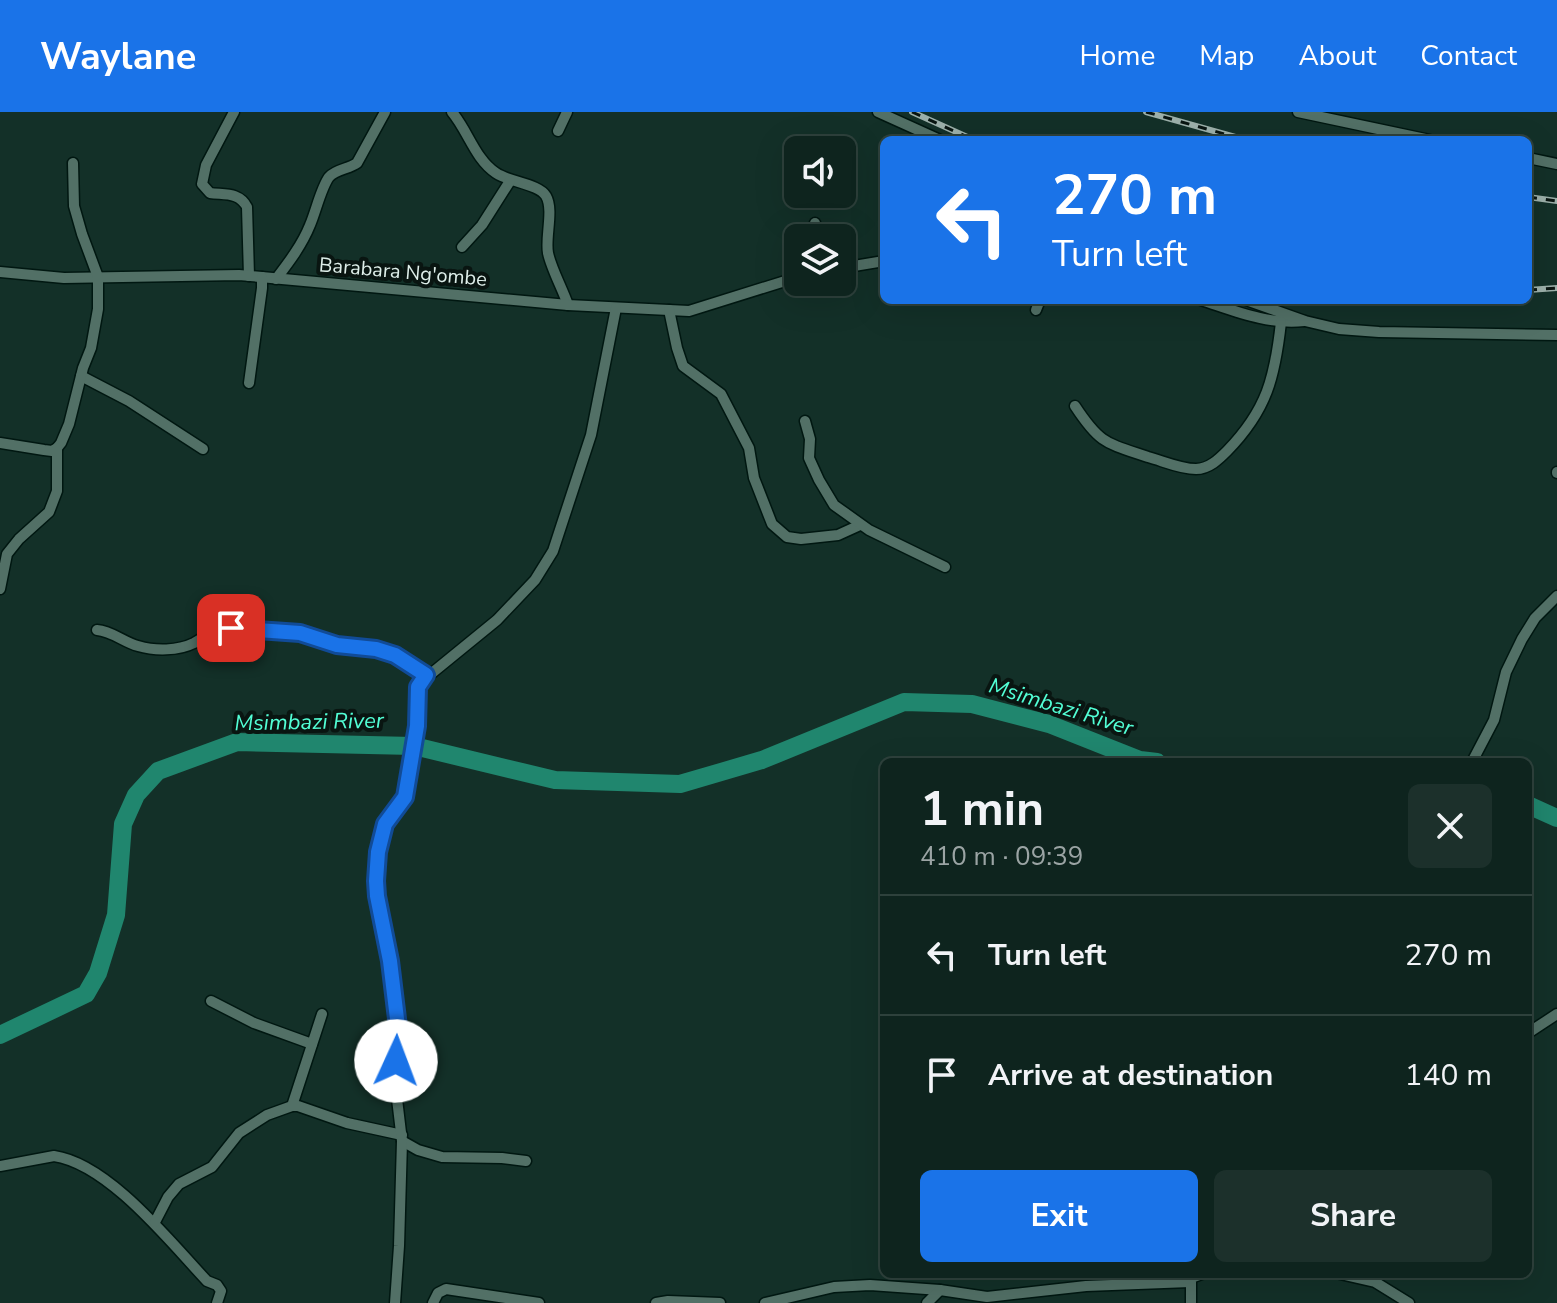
<!DOCTYPE html>
<html lang="en">
<head>
<meta charset="utf-8">
<style>
  :root { --surface:#0e241e; --page:#1c302b; --text:#f1f3f6; --muted:#9ba4a4; --line:#2e413c; --accent:#1a73e8 }
  body { margin:0; font-family:"Nunito Sans",sans-serif; background:var(--page); color:var(--text); height:100vh; display:flex; flex-direction:column; font-size:30px; white-space:nowrap }
  * { box-sizing:border-box; margin:0 }
  p { font-size:26px; color:var(--muted) }
  .icon { flex:none; width:44px; height:44px; fill:none; stroke:currentColor; stroke-width:2; stroke-linecap:round; stroke-linejoin:round }
  .map { position:relative; flex:1; overflow:hidden }
  .side { position:absolute; left:880px; top:646px; width:652px; height:520px; display:flex; flex-direction:column; background:var(--surface); border-radius:12px; box-shadow:0 8px 32px #0002,0 0 0 2px var(--line) }
  .side>* { flex:none }
  .banner { position:absolute; left:880px; top:24px; width:652px; height:168px; border-radius:12px; box-shadow:0 8px 32px #0002,0 0 0 2px var(--line); background:#1a73e8; color:#fff; overflow:hidden }
  .controls { position:absolute; left:784px; top:24px; display:grid; gap:16px }
  .controls a { display:grid; place-items:center; width:72px; height:72px; border-radius:12px; background:var(--surface); box-shadow:0 8px 32px #0002,0 0 0 2px var(--line); font-size:40px }
  .pin { position:absolute; display:grid; place-items:center; width:68px; height:68px; color:#fff; margin:-34px; border-radius:16px; box-shadow:0 4px 12px #0006 }
  .me { position:absolute; width:88px; margin:-44px; rotate:2deg; stroke-linejoin:round; filter:drop-shadow(0 0 6px #0008) }
  .turn { display:flex; align-items:center; gap:28px; height:168px; padding:0 40px; font-size:36px }
  .turn .icon { width:104px; height:104px; stroke-width:2.5 }
  .turn b { display:block; font-size:56px; line-height:68px }
  .round { display:grid; place-items:center; flex:none; width:84px; height:84px; border-radius:12px; background:var(--page) }
  .overview { display:flex; align-items:center; justify-content:space-between; height:136px; padding:0 40px }
  h1 { font-size:48px; font-weight:700; line-height:60px }
  .cta { display:flex; gap:16px; margin-top:auto; padding:16px 40px }
  .cta a { flex:1; height:92px; border-radius:12px; background:var(--accent); color:#fff; font-size:32px; font-weight:700; line-height:92px; text-align:center }
  .cta a+a { background:var(--page); color:var(--text) }
  ul { padding:0; list-style:none }
  li { display:flex; align-items:center; gap:24px; height:120px; padding:0 40px; border-top:2px solid var(--line) }
  li div { flex:1 }
  li b { display:block; font-size:30px }
  li em { font-style:normal }
  header { display:flex; align-items:center; gap:48px; box-sizing:border-box; height:112px; padding:0 40px; background:var(--accent); color:#fff }
  header strong { font-size:38px }
  nav { display:flex; gap:44px; margin-inline-start:auto; font-size:28px }
  .map>svg:first-child { display:block }
  .lines { fill:none; stroke-linecap:round; stroke-linejoin:round }
  .river { stroke:#20866e; stroke-width:18 }
  .street-casing { stroke:#001711; stroke-width:13 }
  .street { stroke:#527066; stroke-width:10 }
  .rail-casing { stroke:#9cb0aa; stroke-width:6 }
  .rail { stroke:#091511; stroke-width:3; stroke-dasharray:9; stroke-linecap:butt }
  .route-casing { stroke:#114b97; stroke-width:20 }
  .route { stroke:#1a73e8; stroke-width:14 }
  .labels { text-anchor:middle; dominant-baseline:central; stroke-width:8; stroke-linejoin:round; paint-order:stroke }
  .street-label { font-size:20px; fill:#deeee9; stroke:#091511 }
  .water-label { font-size:22px; font-style:italic; fill:#52fed5; stroke:#091511 }
</style>
</head>
<body>
<header>
<strong>Waylane</strong>
<nav><a>Home</a><a>Map</a><a>About</a><a>Contact</a></nav>
</header>
<div class="map">
<svg width="1557" height="1191" viewBox="0 0 1557 1191">
  <rect width="100%" height="100%" fill="#133028"/>
  <g class="lines">
    <g class="river">
      <path d="M1528 693 1557 706"/>
      <path d="M0 923 86 882 98 861 116 803 123 712 136 683 158 659 237 630 414 634 555 668 680 672 762 648 904 590 972 592 1049 612 1140 648 1157 650"/>
    </g>
    <defs>
      <g id="street">
        <path d="M234 0 206 53 202 72 210 81C225 83 239 80 247 95L249 164"/>
        <path d="M452 0C468 19 475 47 496 61 509 70 539 72 546 84 554 98 545 125 548 141 551 156 563 178 568 193"/>
        <path d="M878 0 940 28"/>
        <path d="M1298 0 1430 28"/>
        <path d="M558 19 567 0"/>
        <path d="M1528 46 1557 52"/>
        <path d="M815 126V111"/>
        <path d="M462 135 482 113 510 69"/>
        <path d="M842 156 884 149"/>
        <path d="M0 160 64 166 239 163 568 193 689 199 798 165"/>
        <path d="M276 167C289 150 302 133 310 113 316 99 321 76 329 65 336 57 349 57 357 51L385 0"/>
        <path d="M1201 188C1235 199 1268 213 1304 209"/>
        <path d="M1246 188 1305 209 1339 217 1379 220 1557 223"/>
        <path d="M669 198 677 236 683 254 721 282 749 336 754 366 772 412 787 425 801 427 838 423 860 413"/>
        <path d="M1036 198 1040 188"/>
        <path d="M81 264 129 289 203 337"/>
        <path d="M249 271 262 176V165"/>
        <path d="M1075 294C1100 332 1106 331 1148 345 1163 349 1180 357 1196 357 1209 357 1219 347 1227 339 1267 298 1275 265 1281 210"/>
        <path d="M805 309 810 327 809 346 819 368 834 393 869 418 945 455"/>
        <path d="M0 331 44 338 52 339 57 336 61 331 69 312 83 256 91 236 98 197V165L82 122 74 94 73 51"/>
        <path d="M1557 361V360"/>
        <path d="M0 477 7 442 19 427 49 400 57 379V336"/>
        <path d="M97 518C112 519 123 530 138 534 155 539 178 539 194 531 205 525 210 519 222 516L300 521 337 533 376 537 395 543 415 557 426 563 432 561 497 508 535 468 553 439 591 323 616 196"/>
        <path d="M1472 650 1494 608 1506 560 1522 527 1535 506 1557 484"/>
        <path d="M211 889 254 911 312 932"/>
        <path d="M1528 921 1557 902"/>
        <path d="M292 994 322 902"/>
        <path d="M402 1029 418 1038 442 1045 502 1046 526 1049"/>
        <path d="M0 1054 54 1044C109 1052 171 1131 207 1169L217 1173 221 1179 217 1191"/>
        <path d="M155 1110 168 1085 179 1072 212 1055 239 1021 267 1003 292 994H298L347 1011 402 1023"/>
        <path d="M1340 1162 1375 1170 1409 1191"/>
        <path d="M395 1191 399 1134 402 1029 395 970 398 915 390 849 376 769 378 740 385 712 405 685 417 614 418 575 426 563"/>
        <path d="M433 1191 438 1181 446 1177 539 1191"/>
        <path d="M656 1191 668 1189 720 1191"/>
        <path d="M765 1191 834 1175 870 1173 940 1178 987 1185 1086 1174 1190 1170"/>
        <path d="M927 1191 940 1178"/>
        <path d="M1191 1191V1166L1202 1162"/>
      </g>
    </defs>
    <use href="#street" class="street-casing"/>
    <use href="#street" class="street"/>
    <defs>
      <g id="rail">
        <path d="M912 0 974 28"/>
        <path d="M1146 0 1246 28"/>
        <path d="M1528 85 1557 89"/>
        <path d="M1528 178 1557 176"/>
      </g>
    </defs>
    <use href="#rail" class="rail-casing"/>
    <use href="#rail" class="rail"/>
  </g>
  <g class="lines">
    <defs>
      <path id="route" d="M231 516 300 521 337 533 376 537 395 543 426 563 418 575 417 614 405 685 385 712 378 740 376 769 377 784 390 849 398 915 396 949"/>
    </defs>
    <use href="#route" class="route-casing"/>
    <use href="#route" class="route"/>
  </g>
  <g class="labels">
    <g class="street-label">
      <text transform="translate(403 160) rotate(5)">Barabara Ng'ombe</text>
    </g>
    <g class="water-label">
      <text transform="translate(1061 595) rotate(17)">Msimbazi River</text>
      <text transform="translate(309 610) rotate(-1)">Msimbazi River</text>
    </g>
  </g>
</svg>
<div class="controls">
<a><svg class="icon" aria-label="sound" viewBox="0 0 24 24"><path d="M4 9h4l5-4v14l-5-4H4zM17 9q2 3 0 6"/></svg></a>
<a><svg class="icon" aria-label="layers" viewBox="0 0 24 24"><path d="M12 4l9 5-9 5-9-5zM3 14l9 5 9-5"/></svg></a>
</div>
<div class="pin" style="left:231px;top:516px;background:#d93025"><svg class="icon" aria-label="arrive" viewBox="0 0 24 24"><path d="M6 21V4h12l-3 4 3 4H6"/></svg></div>
<svg class="me" style="left:396px;top:949px" viewBox="-20 -20 40 40"><circle r="19" fill="#fff"/><path d="M0-13L10 11 0 6-10 11z" fill="#1a73e8"/></svg>
<div class="banner">
<div class="turn"><svg class="icon" aria-label="left" viewBox="0 0 24 24"><path d="M17 20v-9H6M10 6l-5 5 5 5"/></svg><div><b>270 m</b>Turn left</div></div>
</div>
<section class="side">
<div class="overview"><div><h1>1 min</h1><p>410 m · 09:39</p></div><a class="round"><svg class="icon" aria-label="close" viewBox="0 0 24 24"><path d="M6 6l12 12M18 6L6 18"/></svg></a></div>
<ul>
<li><svg class="icon" aria-label="left" viewBox="0 0 24 24"><path d="M17 20v-9H6M10 6l-5 5 5 5"/></svg><div><b>Turn left</b></div><em>270 m</em></li>
<li><svg class="icon" aria-label="arrive" viewBox="0 0 24 24"><path d="M6 21V4h12l-3 4 3 4H6"/></svg><div><b>Arrive at destination</b></div><em>140 m</em></li>
</ul>
<div class="cta"><a>Exit</a><a>Share</a></div>
</section>
</div>
</body>
</html>
